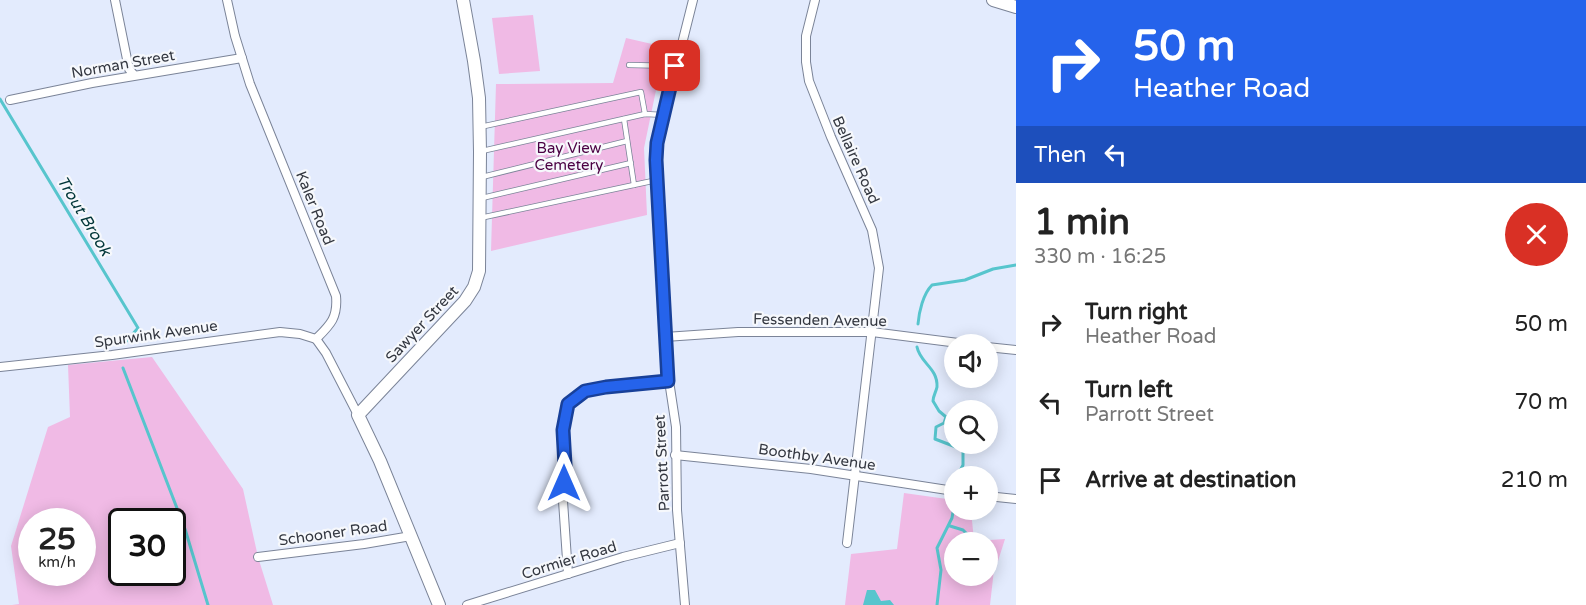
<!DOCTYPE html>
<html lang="en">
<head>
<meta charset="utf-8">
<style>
  :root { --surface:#fff; --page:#f6f6f6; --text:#222; --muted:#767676 }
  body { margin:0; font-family:"Varela Round",sans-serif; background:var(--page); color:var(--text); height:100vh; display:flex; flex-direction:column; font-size:22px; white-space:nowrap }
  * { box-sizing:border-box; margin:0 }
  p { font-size:20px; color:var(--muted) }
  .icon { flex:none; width:33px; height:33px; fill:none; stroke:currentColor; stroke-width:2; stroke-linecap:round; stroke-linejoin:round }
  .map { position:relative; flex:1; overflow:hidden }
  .sheet { display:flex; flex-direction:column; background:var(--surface); width:570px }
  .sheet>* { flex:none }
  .top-card { background:#2563eb; color:#fff; overflow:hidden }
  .fabs { position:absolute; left:944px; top:334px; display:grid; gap:12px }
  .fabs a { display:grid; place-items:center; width:54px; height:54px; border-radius:50%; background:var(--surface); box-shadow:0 3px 15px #0003; font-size:30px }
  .speed { position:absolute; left:18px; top:508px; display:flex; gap:12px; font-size:30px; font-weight:700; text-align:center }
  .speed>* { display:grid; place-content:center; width:78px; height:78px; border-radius:50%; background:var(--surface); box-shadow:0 3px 15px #0003; line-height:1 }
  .speed small { font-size:15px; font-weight:400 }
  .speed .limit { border:3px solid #111; border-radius:9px; background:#fff; color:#111 }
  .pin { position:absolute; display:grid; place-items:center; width:51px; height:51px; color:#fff; margin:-26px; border-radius:12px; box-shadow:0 3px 9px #0006 }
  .me { position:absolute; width:66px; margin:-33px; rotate:0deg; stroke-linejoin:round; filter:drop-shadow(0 0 4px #0008) }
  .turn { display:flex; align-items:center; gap:21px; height:126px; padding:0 18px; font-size:27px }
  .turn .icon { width:78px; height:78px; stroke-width:2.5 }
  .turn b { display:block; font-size:42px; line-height:51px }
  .then { display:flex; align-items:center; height:57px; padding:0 18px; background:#0003; gap:12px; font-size:22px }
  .round { display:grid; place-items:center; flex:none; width:63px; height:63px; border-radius:32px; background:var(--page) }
  .summary { display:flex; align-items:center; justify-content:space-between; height:102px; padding:0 18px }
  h1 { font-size:36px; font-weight:800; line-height:45px }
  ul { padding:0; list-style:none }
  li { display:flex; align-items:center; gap:18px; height:78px; padding:0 18px }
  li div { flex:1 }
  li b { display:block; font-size:22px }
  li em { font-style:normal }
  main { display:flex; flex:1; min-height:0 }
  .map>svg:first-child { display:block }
  .green { fill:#f0bae5; fill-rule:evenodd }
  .water { fill:#57c5cd }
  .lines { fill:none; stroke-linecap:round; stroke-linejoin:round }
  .stream { stroke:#57c5cd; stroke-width:3 }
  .lane-casing { stroke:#7b8498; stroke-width:6 }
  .street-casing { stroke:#7b8498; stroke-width:10 }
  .secondary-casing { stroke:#7b8498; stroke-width:14 }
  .lane { stroke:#fff; stroke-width:4.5 }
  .street { stroke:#fff; stroke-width:8 }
  .secondary { stroke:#fff; stroke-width:12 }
  .route-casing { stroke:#184099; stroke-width:15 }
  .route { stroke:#2563eb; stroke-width:10 }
  .labels { text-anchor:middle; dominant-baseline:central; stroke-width:4.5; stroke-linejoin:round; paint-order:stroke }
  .street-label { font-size:15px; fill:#333740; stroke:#f6f8fc }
  .park-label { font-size:15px; fill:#4b0043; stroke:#f6f8fc }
  .water-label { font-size:16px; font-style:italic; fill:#003538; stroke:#f6f8fc }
</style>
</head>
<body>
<main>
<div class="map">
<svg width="1016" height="605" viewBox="0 0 1016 605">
  <rect width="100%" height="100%" fill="#e3ebfd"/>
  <g class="green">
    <path d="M533 15 540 71 499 74 492 18Z"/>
    <path d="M626 38 665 47 644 148 647 215 491 251 496 84 613 83Z"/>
    <path d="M152 357 243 489 258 557 273 605H12L19 604 11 546 48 427 70 417 68 365ZM32 522H82V573H32ZM122 522H172V573H122Z"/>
    <path d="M904 493 954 500V510H971L974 541 1005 539 998 561H995L990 605H845L851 554 897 549ZM954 543H987V576H954Z"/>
  </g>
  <path class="water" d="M867 590H875L881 601 890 600 894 605H863Z"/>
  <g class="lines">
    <g class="stream">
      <path d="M0 99 138 328 124 344"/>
      <path d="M918 324C919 312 923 294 932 285L965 280 993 269 1016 265"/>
      <path d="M917 347C920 363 938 368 937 387 936 392 933 396 933 401L939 411 946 417 944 423 936 427 935 439 961 449 963 452V465L957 477"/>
      <path d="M123 368 185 529 208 605"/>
      <path d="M950 526 963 530 969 536"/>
      <path d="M937 605 941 570 937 548 952 518 954 506"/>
    </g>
    <defs>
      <g id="lane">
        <path d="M629 65 675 66"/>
        <path d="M624 119 634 185"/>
        <path d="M480 127 641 92 645 114"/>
        <path d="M482 151 645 114 664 115"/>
        <path d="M482 177 627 141"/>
        <path d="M482 198 631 163"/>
        <path d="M480 218 657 180"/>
      </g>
      <g id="street">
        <path d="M115 0 129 69 134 75"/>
        <path d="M227 0 235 36 250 84 336 296C338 318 330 325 316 339"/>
        <path d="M815 0 806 36V62L809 81 831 137 872 230 879 268 847 543"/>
        <path d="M10 100 92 83 242 58"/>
        <path d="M665 337 738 332H872L974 345"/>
        <path d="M316 339 326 353 358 415"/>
        <path d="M987 347 1016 350"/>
        <path d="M0 367 112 355 280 332 300 334 316 339"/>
        <path d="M675 455 811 469 954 491"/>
        <path d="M987 496 1016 499"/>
        <path d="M258 557 364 544 411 536"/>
        <path d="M568 574 563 501 565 465 563 430 568 404 585 391 606 387 668 381"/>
        <path d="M467 605 623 557 680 543"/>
        <path d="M685 605 677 510 676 427 666 361 664 296 656 160 657 143 693 0"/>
      </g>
      <g id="secondary">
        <path d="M993 0 1016 7"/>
        <path d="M439 605 380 461 358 415 465 301 474 287 479 271 480 152 479 98 474 61 463 0"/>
      </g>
    </defs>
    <use href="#lane" class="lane-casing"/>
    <use href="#street" class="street-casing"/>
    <use href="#secondary" class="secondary-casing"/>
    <use href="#lane" class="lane"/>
    <use href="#street" class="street"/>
    <use href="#secondary" class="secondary"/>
  </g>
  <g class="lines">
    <defs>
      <path id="route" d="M564 483 565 465 563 430 568 404 585 391 606 387 668 381 656 160 657 143 675 66"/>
    </defs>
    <use href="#route" class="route-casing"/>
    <use href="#route" class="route"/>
  </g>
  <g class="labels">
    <g class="street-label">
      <text transform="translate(123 64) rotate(-10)">Norman Street</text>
      <text transform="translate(856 160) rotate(66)">Bellaire Road</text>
      <text transform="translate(315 208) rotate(68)">Kaler Road</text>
      <text transform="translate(820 320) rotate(1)">Fessenden Avenue</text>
      <text transform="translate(422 324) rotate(-47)">Sawyer Street</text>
      <text transform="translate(156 334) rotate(-8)">Spurwink Avenue</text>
      <text transform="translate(817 457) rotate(8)">Boothby Avenue</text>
      <text transform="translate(662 463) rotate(-93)">Parrott Street</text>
      <text transform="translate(333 533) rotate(-8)">Schooner Road</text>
      <text transform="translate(569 560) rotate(-17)">Cormier Road</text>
    </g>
    <g class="park-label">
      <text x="569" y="148">Bay View<tspan x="569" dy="17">Cemetery</tspan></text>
    </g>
    <g class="water-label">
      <text transform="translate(84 216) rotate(59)">Trout Brook</text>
    </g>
  </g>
</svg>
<div class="fabs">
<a><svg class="icon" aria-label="sound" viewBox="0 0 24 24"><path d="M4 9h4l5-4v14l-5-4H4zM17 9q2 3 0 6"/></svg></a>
<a><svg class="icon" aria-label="search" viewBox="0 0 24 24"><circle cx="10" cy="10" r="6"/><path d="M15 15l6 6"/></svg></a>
<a>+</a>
<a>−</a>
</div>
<div class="speed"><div>25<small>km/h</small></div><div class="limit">30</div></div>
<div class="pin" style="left:675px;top:66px;background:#d93025"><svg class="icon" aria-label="arrive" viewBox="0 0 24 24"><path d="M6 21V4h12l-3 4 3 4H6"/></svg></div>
<svg class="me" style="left:564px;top:483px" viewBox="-20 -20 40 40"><path d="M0-17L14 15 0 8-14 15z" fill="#2563eb" stroke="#fff" stroke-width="4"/></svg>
</div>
<section class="sheet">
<div class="top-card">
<div class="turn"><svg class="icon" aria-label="right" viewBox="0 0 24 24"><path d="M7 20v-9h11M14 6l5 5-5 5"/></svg><div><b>50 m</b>Heather Road</div></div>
<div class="then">Then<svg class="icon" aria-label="left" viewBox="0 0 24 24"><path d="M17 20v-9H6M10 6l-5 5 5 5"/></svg></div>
</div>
<div class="summary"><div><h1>1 min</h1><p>330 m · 16:25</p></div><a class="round" style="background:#d93025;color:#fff"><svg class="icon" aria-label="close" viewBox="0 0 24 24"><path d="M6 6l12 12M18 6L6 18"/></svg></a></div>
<ul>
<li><svg class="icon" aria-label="right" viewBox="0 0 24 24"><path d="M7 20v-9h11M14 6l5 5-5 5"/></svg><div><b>Turn right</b><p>Heather Road</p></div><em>50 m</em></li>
<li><svg class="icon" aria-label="left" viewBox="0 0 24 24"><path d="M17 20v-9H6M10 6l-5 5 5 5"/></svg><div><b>Turn left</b><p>Parrott Street</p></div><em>70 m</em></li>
<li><svg class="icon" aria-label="arrive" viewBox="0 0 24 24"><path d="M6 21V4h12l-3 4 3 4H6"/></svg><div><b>Arrive at destination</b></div><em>210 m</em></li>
</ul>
</section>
</main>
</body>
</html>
